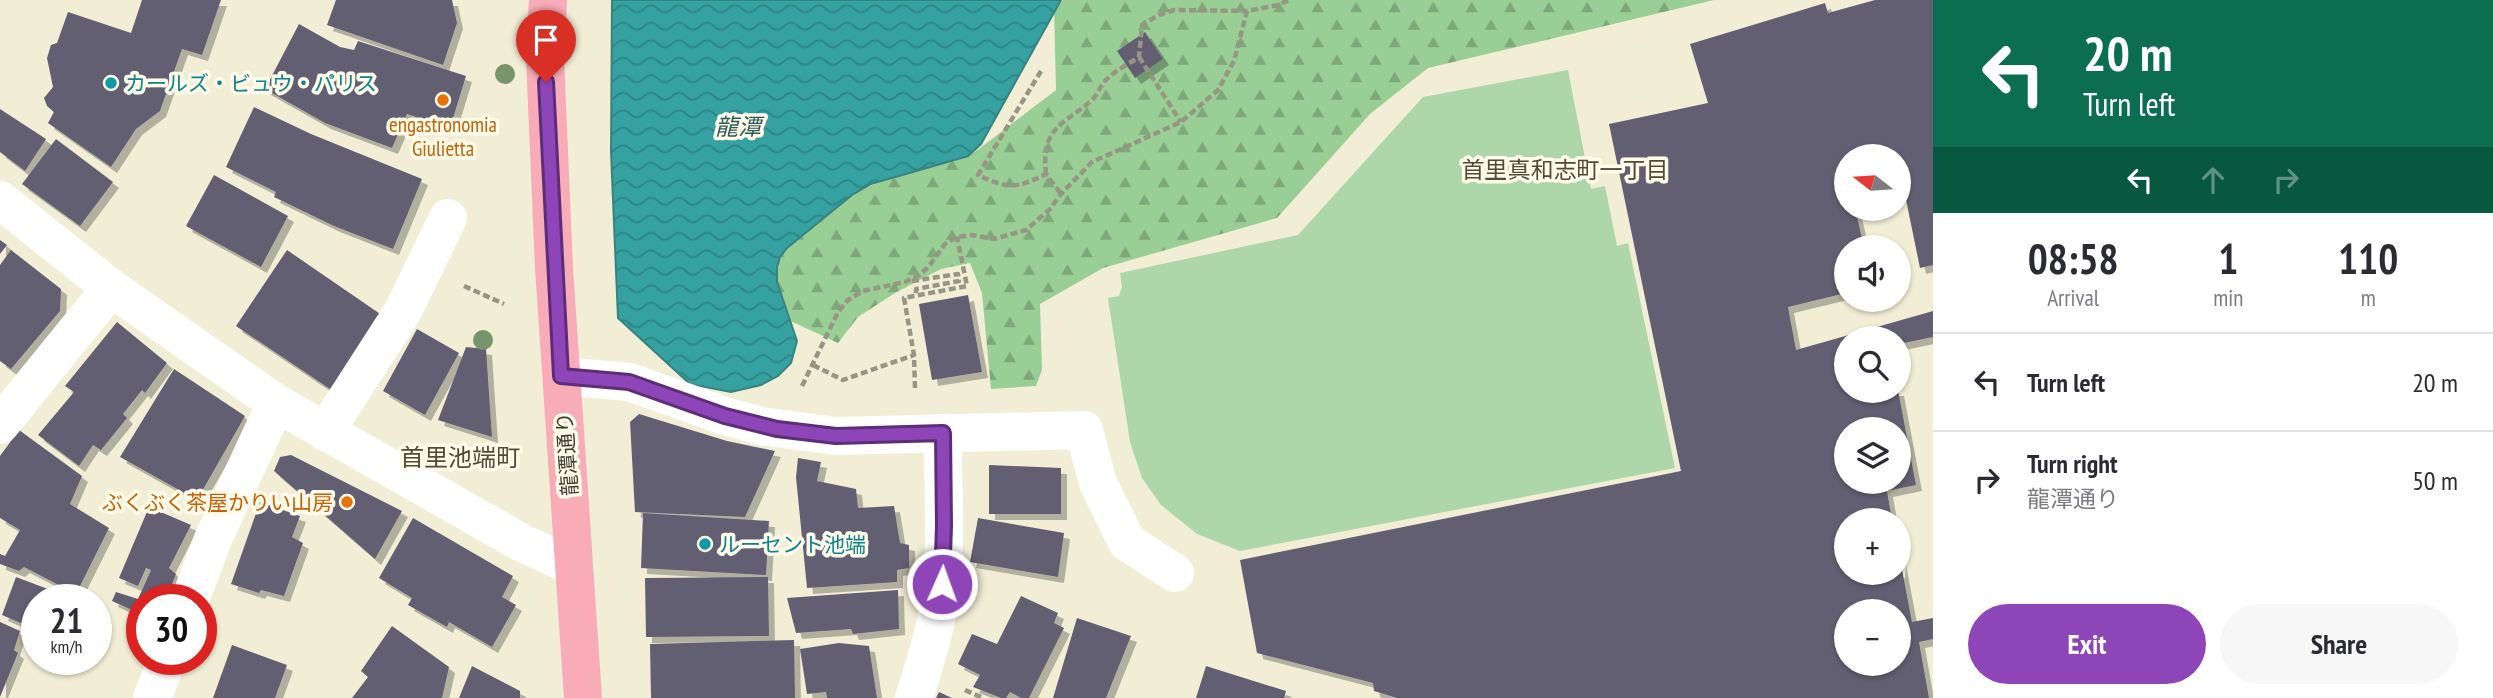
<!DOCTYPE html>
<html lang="en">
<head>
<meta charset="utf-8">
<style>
  :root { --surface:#fff; --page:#f7f7f7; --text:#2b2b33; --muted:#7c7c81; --line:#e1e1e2; --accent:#8e45b8 }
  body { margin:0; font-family:"PT Sans Narrow","Noto Sans JP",sans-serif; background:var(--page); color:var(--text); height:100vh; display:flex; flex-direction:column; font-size:26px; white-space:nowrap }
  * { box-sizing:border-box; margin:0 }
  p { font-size:23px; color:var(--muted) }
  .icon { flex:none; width:38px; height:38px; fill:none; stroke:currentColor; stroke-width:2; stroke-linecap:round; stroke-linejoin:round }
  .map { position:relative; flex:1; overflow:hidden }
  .details { display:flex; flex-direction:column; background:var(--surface); width:560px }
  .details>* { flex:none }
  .hud { background:#0b6e4f; color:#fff; overflow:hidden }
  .needle { width:46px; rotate:287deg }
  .buttons { position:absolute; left:1834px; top:144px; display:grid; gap:14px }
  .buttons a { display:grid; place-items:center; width:77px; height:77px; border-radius:50%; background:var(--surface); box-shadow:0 2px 5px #0004; font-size:35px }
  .speed { position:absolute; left:21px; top:584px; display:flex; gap:14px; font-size:35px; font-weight:700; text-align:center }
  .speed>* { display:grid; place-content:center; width:91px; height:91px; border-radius:50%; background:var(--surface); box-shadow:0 2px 5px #0004; line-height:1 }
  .speed small { font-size:18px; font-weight:400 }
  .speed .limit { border:10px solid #d22; background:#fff; color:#111 }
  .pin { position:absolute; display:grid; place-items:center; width:60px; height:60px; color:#fff; margin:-72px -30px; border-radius:50% 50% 50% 0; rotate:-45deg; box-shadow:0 0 7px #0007 }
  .pin .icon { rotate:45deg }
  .me { position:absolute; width:77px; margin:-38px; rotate:2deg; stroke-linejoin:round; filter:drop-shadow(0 0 5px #0008) }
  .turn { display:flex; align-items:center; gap:24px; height:147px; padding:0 35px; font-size:32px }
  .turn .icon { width:91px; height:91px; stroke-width:2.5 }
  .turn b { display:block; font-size:49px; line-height:60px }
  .lanes { display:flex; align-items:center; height:66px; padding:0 35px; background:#0003; justify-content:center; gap:35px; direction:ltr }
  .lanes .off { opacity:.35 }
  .eta { display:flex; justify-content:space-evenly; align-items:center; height:119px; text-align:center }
  .eta b { font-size:42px; font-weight:700; line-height:49px }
  .button { display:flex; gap:14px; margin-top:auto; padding:14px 35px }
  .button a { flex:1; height:80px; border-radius:42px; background:var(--accent); color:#fff; font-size:28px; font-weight:700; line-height:80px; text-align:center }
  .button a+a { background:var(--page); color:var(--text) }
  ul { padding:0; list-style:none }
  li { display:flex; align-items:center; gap:21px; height:98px; padding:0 35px; border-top:2px solid var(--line) }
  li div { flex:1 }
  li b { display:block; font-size:26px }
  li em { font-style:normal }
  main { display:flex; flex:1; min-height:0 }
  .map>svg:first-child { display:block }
  .forest { fill:url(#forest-firs) }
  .garden { fill:#add6aa }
  .water { fill:url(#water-waves); stroke:#388380; stroke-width:2 }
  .building { fill:#635f73; fill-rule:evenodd; filter:url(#shadow) }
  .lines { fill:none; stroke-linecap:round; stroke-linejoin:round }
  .path { stroke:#979584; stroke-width:4.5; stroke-dasharray:7 3.5; stroke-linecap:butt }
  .minor { stroke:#fff; stroke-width:38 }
  .major { stroke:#f7acb8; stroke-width:38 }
  .tree { fill:#78946b }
  .route-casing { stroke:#5c2d78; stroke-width:18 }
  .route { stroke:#8e45b8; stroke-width:12 }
  .culture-dot { fill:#0f9aa8; stroke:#fffbe8; stroke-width:2.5 }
  .food-dot { fill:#e8710a; stroke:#fffbe8; stroke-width:2.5 }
  .labels { text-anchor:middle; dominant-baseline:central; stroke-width:7; stroke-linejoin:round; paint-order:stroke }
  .culture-label { font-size:21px; fill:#0d838f; stroke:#fffbe8; text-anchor:start }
  .food-label { font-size:21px; fill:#c56008; stroke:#fffbe8 }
  .street-label { font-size:21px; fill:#3e3d33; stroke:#fffbe8 }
  .water-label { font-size:23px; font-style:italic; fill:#2c5a5a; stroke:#fffbe8 }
  .neighbourhood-label { font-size:23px; fill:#4f4b37; stroke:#fffbe8 }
  .quarter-label { font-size:24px; fill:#4f4b37; stroke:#fffbe8 }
</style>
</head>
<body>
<main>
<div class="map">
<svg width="1933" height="698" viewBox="0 0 1933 698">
  <defs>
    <pattern id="forest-firs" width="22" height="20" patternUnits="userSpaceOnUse" patternTransform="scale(1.75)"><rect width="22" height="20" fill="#99ce95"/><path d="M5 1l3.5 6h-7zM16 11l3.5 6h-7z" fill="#7ea87a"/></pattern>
    <pattern id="water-waves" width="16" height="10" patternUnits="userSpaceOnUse" patternTransform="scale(1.75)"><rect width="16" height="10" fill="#35a1a1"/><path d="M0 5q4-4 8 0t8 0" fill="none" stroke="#2e8484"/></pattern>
    <filter id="shadow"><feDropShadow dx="6" dy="6" stdDeviation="0" flood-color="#0004"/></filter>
  </defs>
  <rect width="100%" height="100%" fill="#f2eed6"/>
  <path class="forest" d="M1063 0H1714L1428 68 1370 114 1277 218 1103 268 1040 304 1042 370 1036 386 991 389 982 293 970 263 941 269 895 293 858 317 838 343 769 311 771 245 817 203 975 152 1056 90 1054 9Z"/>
  <path class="garden" d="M1568 70 1591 189 1605 186 1617 246 1628 243 1675 468 1240 551 1197 534 1161 505 1142 478 1130 442 1108 298 1119 296 1122 287 1120 273 1298 235 1423 97Z"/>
  <path class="water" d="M612 0H1061L981 144 968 156 871 184 852 195 787 248 780 257 777 267V282L797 341 791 363 778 376 761 385 731 392 690 384 618 318 611 152Z"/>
  <g class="building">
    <path d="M142 0H221L202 55 182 49 160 111 136 129 111 167 48 123 54 112 47 106 44 98 53 87 47 58 51 45 57 43 68 12 131 33Z"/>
    <path d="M336 0H452L457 23 443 65 327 25Z"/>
    <path d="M1875 0H1933V265L1920 268 1903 185 1899 186V156H1846V208H1855L1864 247H1846V293L1788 307 1796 350 1933 311V337L1899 344V338H1846V390H1898L1916 485 1887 491 1892 520H1846V572H1899L1900 559 1912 622 1933 618V639L1919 642 1929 698H1397L1374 691 1373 683 1257 653 1240 560 1681 471 1609 124 1708 103 1690 44 1825 3 1828 13ZM1846 429H1899V481H1846ZM1846 611H1899V663H1846Z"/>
    <path d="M299 24 340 47 354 50 358 41 466 76 450 128 407 114 392 148 325 123 265 89Z"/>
    <path d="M1145 32 1163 59 1135 78 1117 51Z"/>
    <path d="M254 107 311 134 422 179 393 249 334 226 274 197 276 192 226 167Z"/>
    <path d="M0 109 46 139 25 171 0 152Z"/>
    <path d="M56 139 113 182 80 226 22 184Z"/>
    <path d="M214 175 288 216 261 267 186 226Z"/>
    <path d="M0 240 7 245 0 254Z"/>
    <path d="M11 250 61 289 60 311 11 369 0 361V265Z"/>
    <path d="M287 250 386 318 336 393 236 326Z"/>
    <path d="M968 295 982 372 932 380 919 304Z"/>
    <path d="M117 322 167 363 145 393 142 390 123 414 127 418 101 450 93 445 79 466 38 435 74 392 65 386Z"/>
    <path d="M417 329 459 353 425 415 383 391Z"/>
    <path d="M466 347 486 349 492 437 438 420Z"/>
    <path d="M174 369 245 416 197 500 120 457Z"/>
    <path d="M639 414 727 441 775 451 745 517 635 512 630 422Z"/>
    <path d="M19 430 82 476 70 504 109 528 76 594 24 567 19 571 0 564V554L5 556 20 530 0 518V456Z"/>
    <path d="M291 455 402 511 375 559 274 471 280 457Z"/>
    <path d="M798 458 821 462 817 481 856 489 858 508 894 506 900 543 909 545V568L897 570V582L807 588 796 477Z"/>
    <path d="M989 465 1061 468V514H989Z"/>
    <path d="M260 502 300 516 292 537 303 543 284 596 261 590 259 593 231 584Z"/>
    <path d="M149 507 191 525 169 568 176 574 166 600H142L141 614 112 601 116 592 138 599 151 570 146 568 138 586 119 578Z"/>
    <path d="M643 513 769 521 766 575 641 568Z"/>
    <path d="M413 518 513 576 502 597 516 605 492 647 449 622 447 627 408 605 412 598 379 578Z"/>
    <path d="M978 518 1064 533 1058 577 970 562Z"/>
    <path d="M16 577 61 594 58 600H37V630L2 615Z"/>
    <path d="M768 577 769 636 646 637 645 578Z"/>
    <path d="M898 590 899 629 853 634 851 629 796 633 787 598Z"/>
    <path d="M1021 596 1058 613 1054 623 1064 628 1029 698H1021L1010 692 1006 698H1001L973 687 980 675 958 664 972 634 997 644Z"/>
    <path d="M1077 618 1131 636 1106 698H1053Z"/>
    <path d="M0 622 20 631 14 650 18 653 0 697Z"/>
    <path d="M392 626 449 667 442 698H352L368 677 361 671Z"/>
    <path d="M794 640 795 698H651L650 644Z"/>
    <path d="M839 643 869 646 877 698H827L826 692 807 694 800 649Z"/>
    <path d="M232 645 287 665 275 698H213Z"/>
    <path d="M472 666 520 691V698H459Z"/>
    <path d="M1206 666 1286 691 1284 698H1196Z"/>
    <path d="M939 692 952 698H936Z"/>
  </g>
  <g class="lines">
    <g class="path">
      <path d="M1139 57 1181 122"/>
      <path d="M1041 71 978 175C1008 189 1016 189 1046 174L1061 194"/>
      <path d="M1046 174C1041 128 1061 126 1091 101 1098 95 1100 85 1107 79 1116 70 1129 64 1139 57L1142 25 1159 15 1174 10 1247 11"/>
      <path d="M912 281 958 274 959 281 916 289V295"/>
      <path d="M464 286 504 304"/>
      <path d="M813 365 843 380 914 355"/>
      <path d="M802 386 838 312 848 300 863 291 905 282 920 275 929 266 945 244 957 237 972 235 994 239 1026 230 1050 209 1061 194 1092 162 1181 122 1218 90 1234 61 1247 11 1278 5 1289 0"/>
      <path d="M915 388 914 355 904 298 967 286 957 237"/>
      <path d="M965 690 983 698"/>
    </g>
    <g class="minor">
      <path d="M0 200 111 288 276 403 522 543 575 567"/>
      <path d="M561 376 629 382 725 416 761 426 836 436 1084 430 1098 483 1127 542 1175 573"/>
      <path d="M0 425 111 288"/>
      <path d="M325 432 403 311 448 218"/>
      <path d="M190 600 213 539 276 403"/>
      <path d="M152 698 167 660"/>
      <path d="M914 698C926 660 938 623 942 583 947 533 942 483 943 433"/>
    </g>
    <path class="major" d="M548 0 545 58 554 268 583 698"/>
  </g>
  <g class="tree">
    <circle cx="505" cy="74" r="10"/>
    <circle cx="483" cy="340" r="10"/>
  </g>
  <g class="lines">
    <defs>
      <path id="route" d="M546 82 561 376 629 382 725 416 777 429 836 436 943 433 944 526 942 584"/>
    </defs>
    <use href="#route" class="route-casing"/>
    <use href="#route" class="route"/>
  </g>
  <g class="culture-dot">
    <circle cx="111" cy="83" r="7"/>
    <circle cx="705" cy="544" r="7"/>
  </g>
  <g class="food-dot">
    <circle cx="443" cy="100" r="7"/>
    <circle cx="347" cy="502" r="7"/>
  </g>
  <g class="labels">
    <g class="culture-label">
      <text x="125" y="83">カールズ・ビュウ・パリス</text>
      <text x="719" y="544">ルーセント池端</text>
    </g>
    <g class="food-label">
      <text x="443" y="124">engastronomia<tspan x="443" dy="24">Giulietta</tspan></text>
      <text x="333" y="502" text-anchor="end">ぶくぶく茶屋かりい山房</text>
    </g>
    <g class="street-label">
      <text transform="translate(567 454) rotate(-94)">龍潭通り</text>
    </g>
    <g class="water-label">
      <text x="738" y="126">龍潭</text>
    </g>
    <g class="neighbourhood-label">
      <text x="1565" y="169">首里真和志町一丁目</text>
    </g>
    <g class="quarter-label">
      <text x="460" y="457">首里池端町</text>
    </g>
  </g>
</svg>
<div class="buttons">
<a><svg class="needle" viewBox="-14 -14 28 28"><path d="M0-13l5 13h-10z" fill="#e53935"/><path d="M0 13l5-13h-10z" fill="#7c7c81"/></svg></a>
<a><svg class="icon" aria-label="sound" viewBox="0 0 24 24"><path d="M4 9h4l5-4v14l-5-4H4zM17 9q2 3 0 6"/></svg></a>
<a><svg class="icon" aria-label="search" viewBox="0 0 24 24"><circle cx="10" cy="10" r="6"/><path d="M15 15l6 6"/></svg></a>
<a><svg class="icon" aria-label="layers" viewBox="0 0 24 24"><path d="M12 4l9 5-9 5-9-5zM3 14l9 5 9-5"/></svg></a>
<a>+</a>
<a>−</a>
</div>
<div class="speed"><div>21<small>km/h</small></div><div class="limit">30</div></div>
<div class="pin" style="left:546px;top:82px;background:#d93025"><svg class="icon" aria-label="arrive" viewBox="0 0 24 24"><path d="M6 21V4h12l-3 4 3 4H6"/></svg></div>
<svg class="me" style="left:942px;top:584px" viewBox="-20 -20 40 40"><circle r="17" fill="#8e45b8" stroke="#fff" stroke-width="3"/><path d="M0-11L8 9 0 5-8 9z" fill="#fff"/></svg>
</div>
<section class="details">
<div class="hud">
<div class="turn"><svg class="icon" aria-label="left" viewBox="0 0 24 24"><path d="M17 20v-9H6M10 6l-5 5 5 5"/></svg><div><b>20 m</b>Turn left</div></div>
<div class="lanes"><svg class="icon" aria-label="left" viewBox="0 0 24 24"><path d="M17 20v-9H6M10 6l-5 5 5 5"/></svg><svg class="icon off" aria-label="ahead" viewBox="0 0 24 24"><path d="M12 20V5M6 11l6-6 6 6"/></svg><svg class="icon off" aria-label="right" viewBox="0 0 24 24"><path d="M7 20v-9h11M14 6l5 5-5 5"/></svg></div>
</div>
<div class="eta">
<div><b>08:58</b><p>Arrival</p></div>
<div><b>1</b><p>min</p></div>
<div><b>110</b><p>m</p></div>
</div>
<ul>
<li><svg class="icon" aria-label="left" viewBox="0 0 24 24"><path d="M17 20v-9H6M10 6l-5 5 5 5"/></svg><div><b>Turn left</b></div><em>20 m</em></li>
<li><svg class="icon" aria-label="right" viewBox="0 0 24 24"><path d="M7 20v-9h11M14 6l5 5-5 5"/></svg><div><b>Turn right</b><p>龍潭通り</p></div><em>50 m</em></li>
</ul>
<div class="button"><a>Exit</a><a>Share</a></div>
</section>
</main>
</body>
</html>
